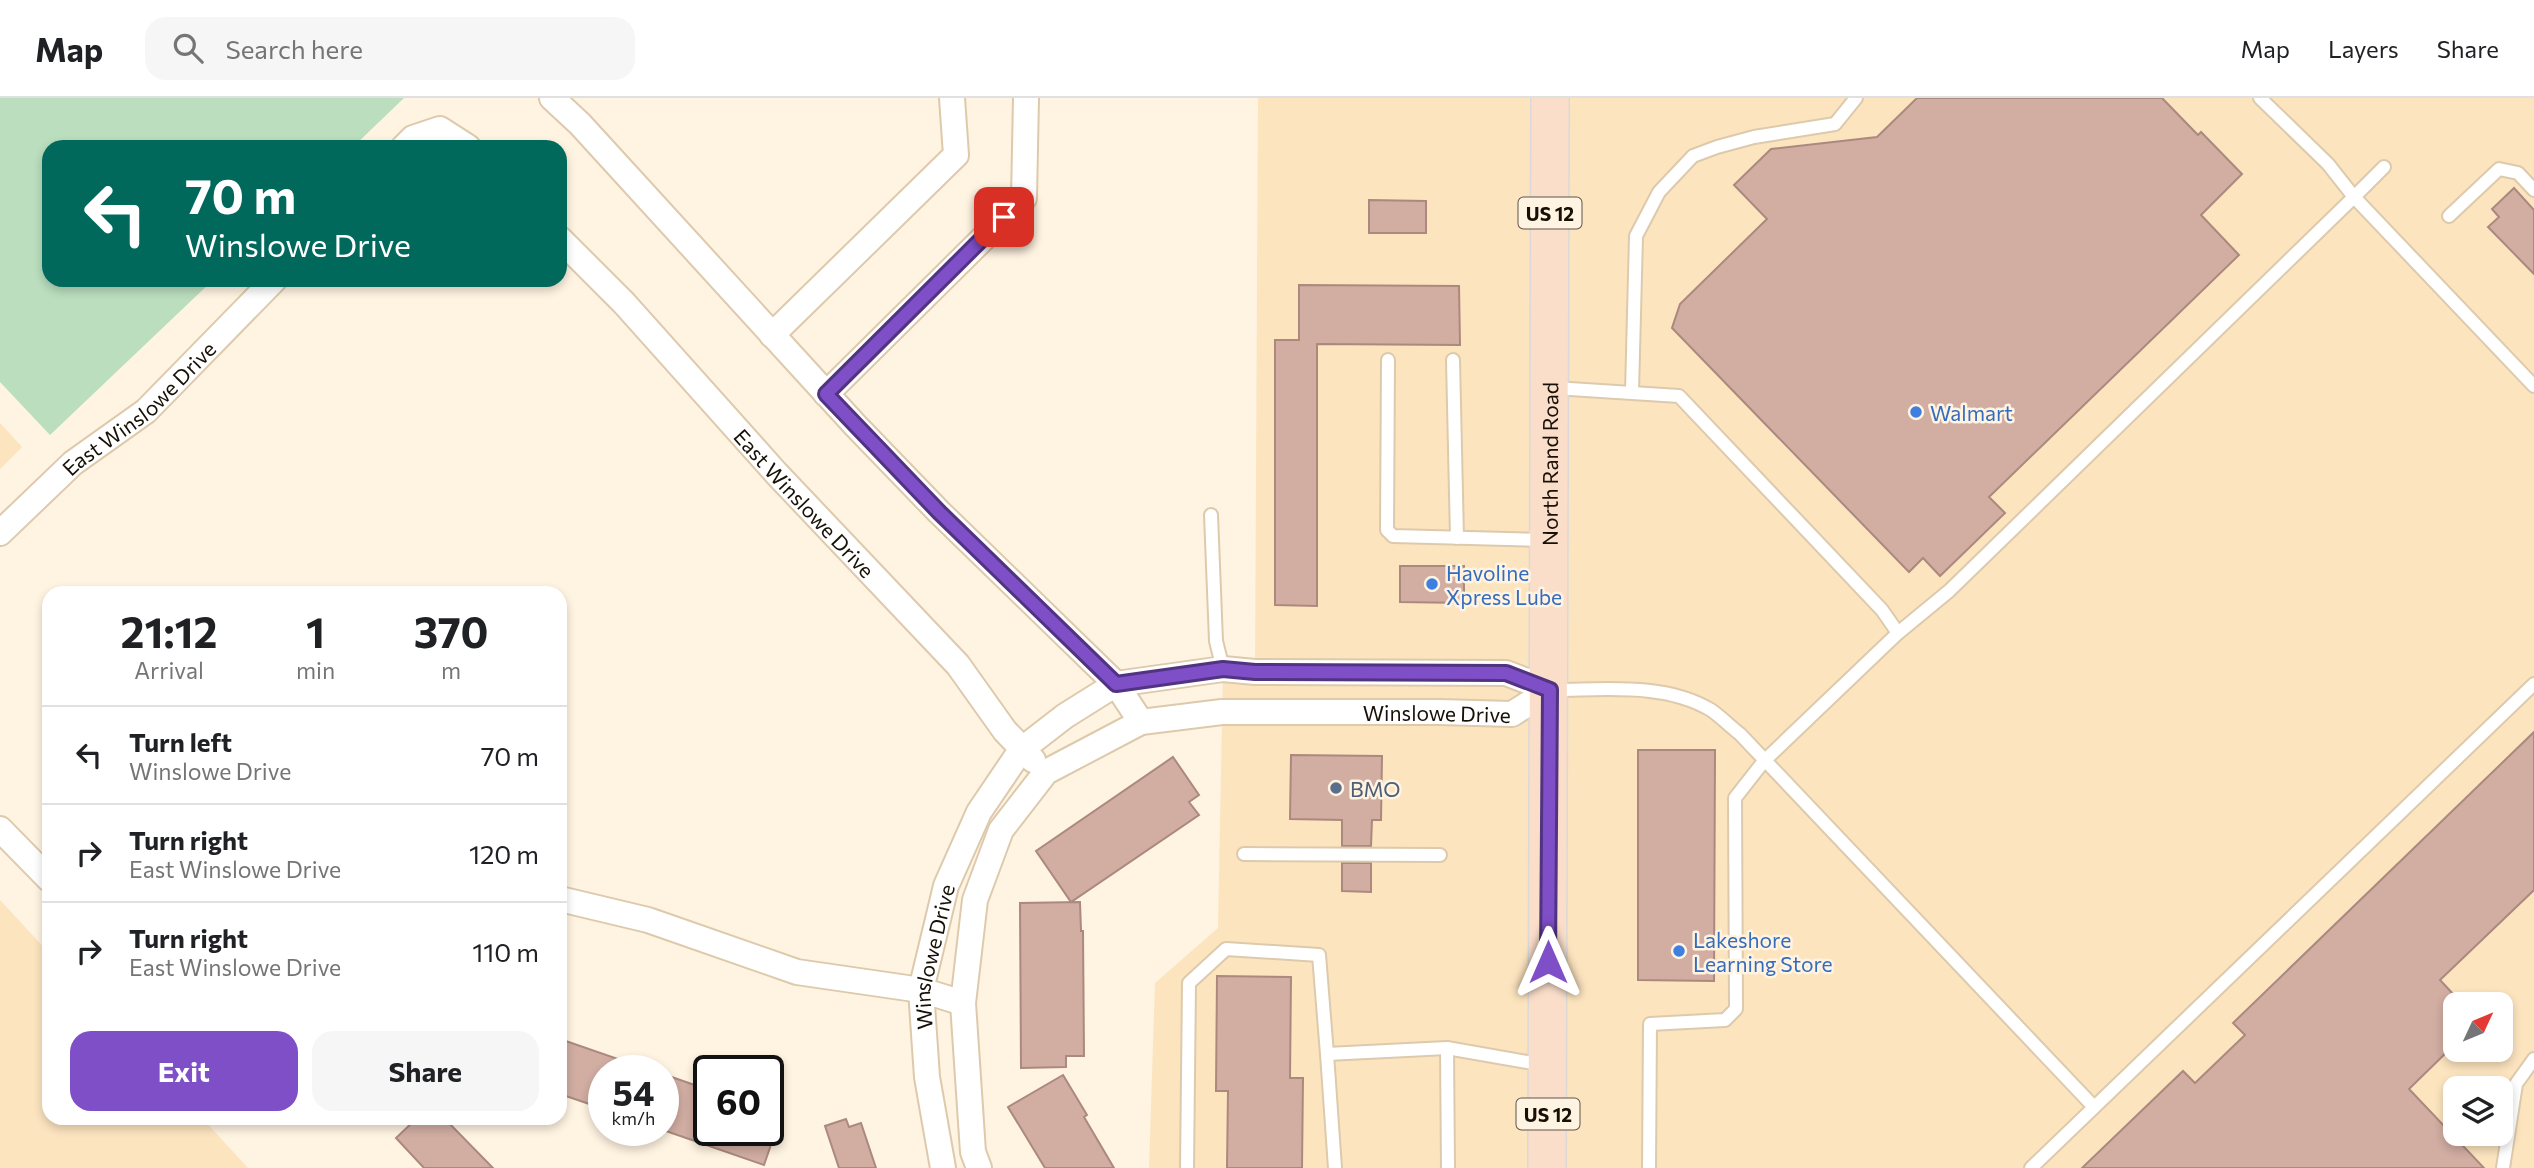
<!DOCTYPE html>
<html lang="en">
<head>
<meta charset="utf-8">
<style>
  :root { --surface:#fff; --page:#f6f6f6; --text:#202124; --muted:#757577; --line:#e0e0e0; --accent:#7e4fc7 }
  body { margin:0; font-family:Commissioner,sans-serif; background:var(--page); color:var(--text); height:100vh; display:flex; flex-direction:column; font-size:26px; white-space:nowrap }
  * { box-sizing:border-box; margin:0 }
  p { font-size:23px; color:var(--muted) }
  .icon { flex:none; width:38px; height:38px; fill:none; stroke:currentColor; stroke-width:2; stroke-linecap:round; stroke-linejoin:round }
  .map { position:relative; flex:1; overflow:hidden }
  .details { position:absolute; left:42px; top:488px; width:525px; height:539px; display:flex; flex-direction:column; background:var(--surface); border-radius:21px; box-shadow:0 4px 10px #0003 }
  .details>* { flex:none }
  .guide { position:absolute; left:42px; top:42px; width:525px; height:147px; border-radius:21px; box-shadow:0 4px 10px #0003; background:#00695c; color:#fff; overflow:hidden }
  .needle { width:46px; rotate:46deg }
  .fabs { position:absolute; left:2443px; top:894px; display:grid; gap:14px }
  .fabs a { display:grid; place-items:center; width:70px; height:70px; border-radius:14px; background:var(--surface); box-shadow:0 4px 10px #0003; font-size:35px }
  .speed { position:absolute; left:588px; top:957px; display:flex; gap:14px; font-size:35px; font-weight:700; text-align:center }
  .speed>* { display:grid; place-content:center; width:91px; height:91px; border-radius:50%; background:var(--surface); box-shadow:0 4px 10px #0003; line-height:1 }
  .speed small { font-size:18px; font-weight:400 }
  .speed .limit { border:4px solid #111; border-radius:10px; background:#fff; color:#111 }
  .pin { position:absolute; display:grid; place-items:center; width:60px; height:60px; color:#fff; margin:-30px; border-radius:14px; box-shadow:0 4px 10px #0006 }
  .me { position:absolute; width:77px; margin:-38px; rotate:0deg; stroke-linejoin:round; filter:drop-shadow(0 0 5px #0008) }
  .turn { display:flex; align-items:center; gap:24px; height:147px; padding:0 28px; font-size:32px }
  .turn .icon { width:91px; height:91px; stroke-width:2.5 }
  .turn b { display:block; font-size:49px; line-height:60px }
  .eta { display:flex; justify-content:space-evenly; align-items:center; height:119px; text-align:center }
  .eta b { font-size:42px; font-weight:700; line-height:49px }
  .primary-button { display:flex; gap:14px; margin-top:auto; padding:14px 28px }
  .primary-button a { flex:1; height:80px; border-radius:21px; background:var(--accent); color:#fff; font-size:28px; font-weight:700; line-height:80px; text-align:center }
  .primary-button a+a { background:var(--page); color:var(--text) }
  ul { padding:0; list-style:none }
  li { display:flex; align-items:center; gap:21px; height:98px; padding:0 28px; border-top:2px solid var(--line) }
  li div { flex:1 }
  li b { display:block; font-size:26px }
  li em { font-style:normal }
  header { display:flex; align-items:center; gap:42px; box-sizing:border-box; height:98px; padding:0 35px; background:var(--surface); border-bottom:2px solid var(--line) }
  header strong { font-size:33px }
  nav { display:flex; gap:38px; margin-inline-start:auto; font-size:24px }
  .search { width:490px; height:63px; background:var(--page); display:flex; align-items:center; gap:18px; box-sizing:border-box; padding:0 24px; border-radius:21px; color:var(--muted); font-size:26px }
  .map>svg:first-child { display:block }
  .built { fill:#fce4bf; fill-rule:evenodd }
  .green { fill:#badebe }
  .building { fill:#d1ada2; stroke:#ab897e; stroke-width:2 }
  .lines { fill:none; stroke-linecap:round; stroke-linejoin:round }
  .service-casing { stroke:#ddcaac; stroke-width:16 }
  .minor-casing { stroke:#ddcaac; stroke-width:28 }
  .primary-casing { stroke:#dad9d7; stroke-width:40 }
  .service { stroke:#fff; stroke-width:12 }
  .minor { stroke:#fff; stroke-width:24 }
  .primary { stroke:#fadeca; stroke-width:37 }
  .route-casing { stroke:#523381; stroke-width:18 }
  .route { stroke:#7e4fc7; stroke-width:12 }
  .shop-dot { fill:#3f7fe0; stroke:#fff3e1; stroke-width:2.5 }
  .service-dot { fill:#5c6f8a; stroke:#fff3e1; stroke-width:2.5 }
  .labels { text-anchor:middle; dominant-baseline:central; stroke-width:5; stroke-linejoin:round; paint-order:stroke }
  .shield { fill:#fff3e1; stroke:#5d5448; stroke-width:2 }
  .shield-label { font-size:19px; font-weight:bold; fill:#171006 }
  .street-label { font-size:21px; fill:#171006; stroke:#fff3e1 }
  .shop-label { font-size:21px; fill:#366cbe; stroke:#fff3e1; text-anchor:start }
  .service-label { font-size:21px; fill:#4e5e75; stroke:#fff3e1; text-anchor:start }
</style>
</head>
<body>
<header>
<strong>Map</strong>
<div class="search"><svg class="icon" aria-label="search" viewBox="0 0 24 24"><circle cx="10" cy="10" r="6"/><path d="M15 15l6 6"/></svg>Search here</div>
<nav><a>Map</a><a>Layers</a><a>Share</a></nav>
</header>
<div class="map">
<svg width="2534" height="1070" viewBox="0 0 2534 1070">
  <rect width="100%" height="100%" fill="#fff3e1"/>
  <g class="built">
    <path d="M1258 0H2534V1070H1149L1155 885 1218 830 1223 571 1255 573ZM2455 906H2501V952H2455ZM2455 990H2501V1036H2455Z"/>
    <path d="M0 325 22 349 0 371Z"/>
    <path d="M0 802 49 855V1020H202L248 1070H0Z"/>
  </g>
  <path class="green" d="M0 0H404L353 49H49V182H213L50 337 0 284Z"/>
  <g class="building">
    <path d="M1917 0H2162L2198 37 2201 34 2242 76 2201 117 2239 157 1989 399 2005 415 1940 478 1923 460 1909 474 1672 230 1680 206 1767 121 1734 87 1771 51 1877 39Z"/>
    <path d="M2514 90 2534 112V176L2488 129 2499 119 2492 111Z"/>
    <path d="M1369 102 1426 103V135H1369Z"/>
    <path d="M1299 187 1459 188 1460 247 1317 246V508L1275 507V242H1299Z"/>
    <path d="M1400 468H1464V505L1400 504Z"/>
    <path d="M2534 634V792L2440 882 2455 898V946L2409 991 2484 1070H2082L2183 973 2195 985 2245 937 2233 925Z"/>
    <path d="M1638 652H1715L1714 883 1638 882Z"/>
    <path d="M1291 657 1382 658 1381 722H1372L1371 748H1342V722L1290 721Z"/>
    <path d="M1173 659 1199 697 1189 704 1199 717 1071 804 1036 753Z"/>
    <path d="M1342 765H1371V794L1342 793Z"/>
    <path d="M1080 804 1081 833H1083L1084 958H1066V969L1021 970 1020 805Z"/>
    <path d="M1217 878 1291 879 1290 980H1303L1302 1070H1227L1228 993H1216Z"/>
    <path d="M560 941 644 970 643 973H604V1011L560 996Z"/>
    <path d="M663 976 709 992V1032H776L764 1067 663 1032Z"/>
    <path d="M1063 977 1087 1017 1084 1019 1114 1070H1045L1008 1009Z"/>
    <path d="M417 1020H444L493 1070H424L396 1040Z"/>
    <path d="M846 1021 849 1029 861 1025 876 1070H839L825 1028Z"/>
  </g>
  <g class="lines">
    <defs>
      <g id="service">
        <path d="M2260 0 2328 66 2354 99 2384 69"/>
        <path d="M2449 118 2499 71 2518 75 2534 92"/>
        <path d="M1388 262 1387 432 1393 438 1547 442"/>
        <path d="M1453 262 1457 440"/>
        <path d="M1554 290 1679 298 1882 512 1898 535"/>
        <path d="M1632 294 1636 138 1659 94 1693 58 1717 49 1754 39 1835 26 1856 0"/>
        <path d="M1211 417 1216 543 1223 571"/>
        <path d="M1552 592C1604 592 1664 584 1711 612 1721 619 1731 629 1740 636L2094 1009"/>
        <path d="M1244 756 1440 757"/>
        <path d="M1447 950 1448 1070"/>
        <path d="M1187 1070 1189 885 1226 851 1319 857 1327 956"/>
        <path d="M1335 1070 1327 956 1447 950 1544 967"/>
        <path d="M1649 1070 1650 926 1725 922 1736 911 1735 700 1764 663 1898 535 1949 493 2354 99 2534 288"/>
        <path d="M2031 1070 2534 586"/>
        <path d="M2503 1070 2516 986 2534 961"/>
      </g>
      <g id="minor">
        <path d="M552 0 580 26 855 327 939 414 1116 586 1141 624"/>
        <path d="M404 49 413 40 440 31 468 49"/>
        <path id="s1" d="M560 141 624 205 776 375 958 567 1005 633 1033 662"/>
        <path d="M772 237 956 57 952 0"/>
        <path d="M826 296 1024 100 1026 0"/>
        <path id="s2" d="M0 435 73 365 146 313 274 182"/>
        <path d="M0 731 49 781"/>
        <path d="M560 801 648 822 797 874 921 892 963 905"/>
        <path id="s3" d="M943 1070 927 979 921 892 946 788 979 714 1021 652 1065 618 1116 586 1223 571 1255 574 1506 575 1550 592"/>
        <path id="s4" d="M979 1070 973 1054 963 905 975 802 1001 732 1046 674 1141 624 1222 614H1439L1512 616 1550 592"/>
      </g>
      <g id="primary">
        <path id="s5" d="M1547 1070 1550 0"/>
      </g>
    </defs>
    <use href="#service" class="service-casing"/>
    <use href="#minor" class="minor-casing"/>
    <use href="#primary" class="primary-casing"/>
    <use href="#service" class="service"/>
    <use href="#minor" class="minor"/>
    <use href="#primary" class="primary"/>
  </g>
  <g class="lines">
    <defs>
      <path id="route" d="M1004 119 826 296 939 414 1116 586 1223 571 1255 574 1506 575 1550 592 1548 864"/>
    </defs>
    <use href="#route" class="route-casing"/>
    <use href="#route" class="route"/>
  </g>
  <g class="shop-dot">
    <circle cx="1916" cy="314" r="7"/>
    <circle cx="1432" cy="486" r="7"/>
    <circle cx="1679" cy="853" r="7"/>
  </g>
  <circle class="service-dot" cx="1336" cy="690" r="7"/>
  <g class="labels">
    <g class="shield">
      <rect x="1518.5" y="99.5" width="63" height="31" rx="5"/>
      <rect x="1516.5" y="1000.5" width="63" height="31" rx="5"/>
    </g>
    <g class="shield-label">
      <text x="1550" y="115">US 12</text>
      <text x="1548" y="1016">US 12</text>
    </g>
    <g class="street-label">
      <text stroke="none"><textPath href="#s2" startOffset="187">East Winslowe Drive</textPath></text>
      <text stroke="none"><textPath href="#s5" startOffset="704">North Rand Road</textPath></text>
      <text stroke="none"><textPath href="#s1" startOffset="360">East Winslowe Drive</textPath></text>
      <text stroke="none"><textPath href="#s4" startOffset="822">Winslowe Drive</textPath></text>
      <text stroke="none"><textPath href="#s3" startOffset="214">Winslowe Drive</textPath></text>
    </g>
    <g class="shop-label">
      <text x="1930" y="314">Walmart</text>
      <text x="1446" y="474">Havoline<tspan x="1446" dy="24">Xpress Lube</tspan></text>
      <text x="1693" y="841">Lakeshore<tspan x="1693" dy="24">Learning Store</tspan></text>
    </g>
    <g class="service-label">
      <text x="1350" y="690">BMO</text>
    </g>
  </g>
</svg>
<div class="fabs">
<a><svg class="needle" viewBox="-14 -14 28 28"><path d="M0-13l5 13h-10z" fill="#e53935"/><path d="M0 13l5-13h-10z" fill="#757577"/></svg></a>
<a><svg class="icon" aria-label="layers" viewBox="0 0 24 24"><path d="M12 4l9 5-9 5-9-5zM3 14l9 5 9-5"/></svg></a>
</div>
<div class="speed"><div>54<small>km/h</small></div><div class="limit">60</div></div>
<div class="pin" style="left:1004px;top:119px;background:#d93025"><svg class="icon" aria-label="arrive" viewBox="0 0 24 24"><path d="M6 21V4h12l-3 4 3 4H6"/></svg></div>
<svg class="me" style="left:1548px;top:864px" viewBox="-20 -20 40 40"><path d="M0-17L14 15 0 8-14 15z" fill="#7e4fc7" stroke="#fff" stroke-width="4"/></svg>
<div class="guide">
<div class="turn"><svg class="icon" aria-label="left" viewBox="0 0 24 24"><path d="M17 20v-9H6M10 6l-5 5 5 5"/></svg><div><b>70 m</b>Winslowe Drive</div></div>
</div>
<section class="details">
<div class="eta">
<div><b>21:12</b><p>Arrival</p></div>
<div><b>1</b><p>min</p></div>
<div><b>370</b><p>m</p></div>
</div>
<ul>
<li><svg class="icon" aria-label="left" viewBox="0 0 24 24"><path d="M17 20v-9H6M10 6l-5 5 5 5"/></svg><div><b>Turn left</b><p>Winslowe Drive</p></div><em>70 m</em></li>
<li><svg class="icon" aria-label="right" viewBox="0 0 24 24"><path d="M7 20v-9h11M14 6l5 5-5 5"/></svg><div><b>Turn right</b><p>East Winslowe Drive</p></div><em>120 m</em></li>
<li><svg class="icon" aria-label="right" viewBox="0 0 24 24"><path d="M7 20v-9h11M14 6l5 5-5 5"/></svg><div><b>Turn right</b><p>East Winslowe Drive</p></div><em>110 m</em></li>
</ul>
<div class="primary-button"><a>Exit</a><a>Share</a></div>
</section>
</div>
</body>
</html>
